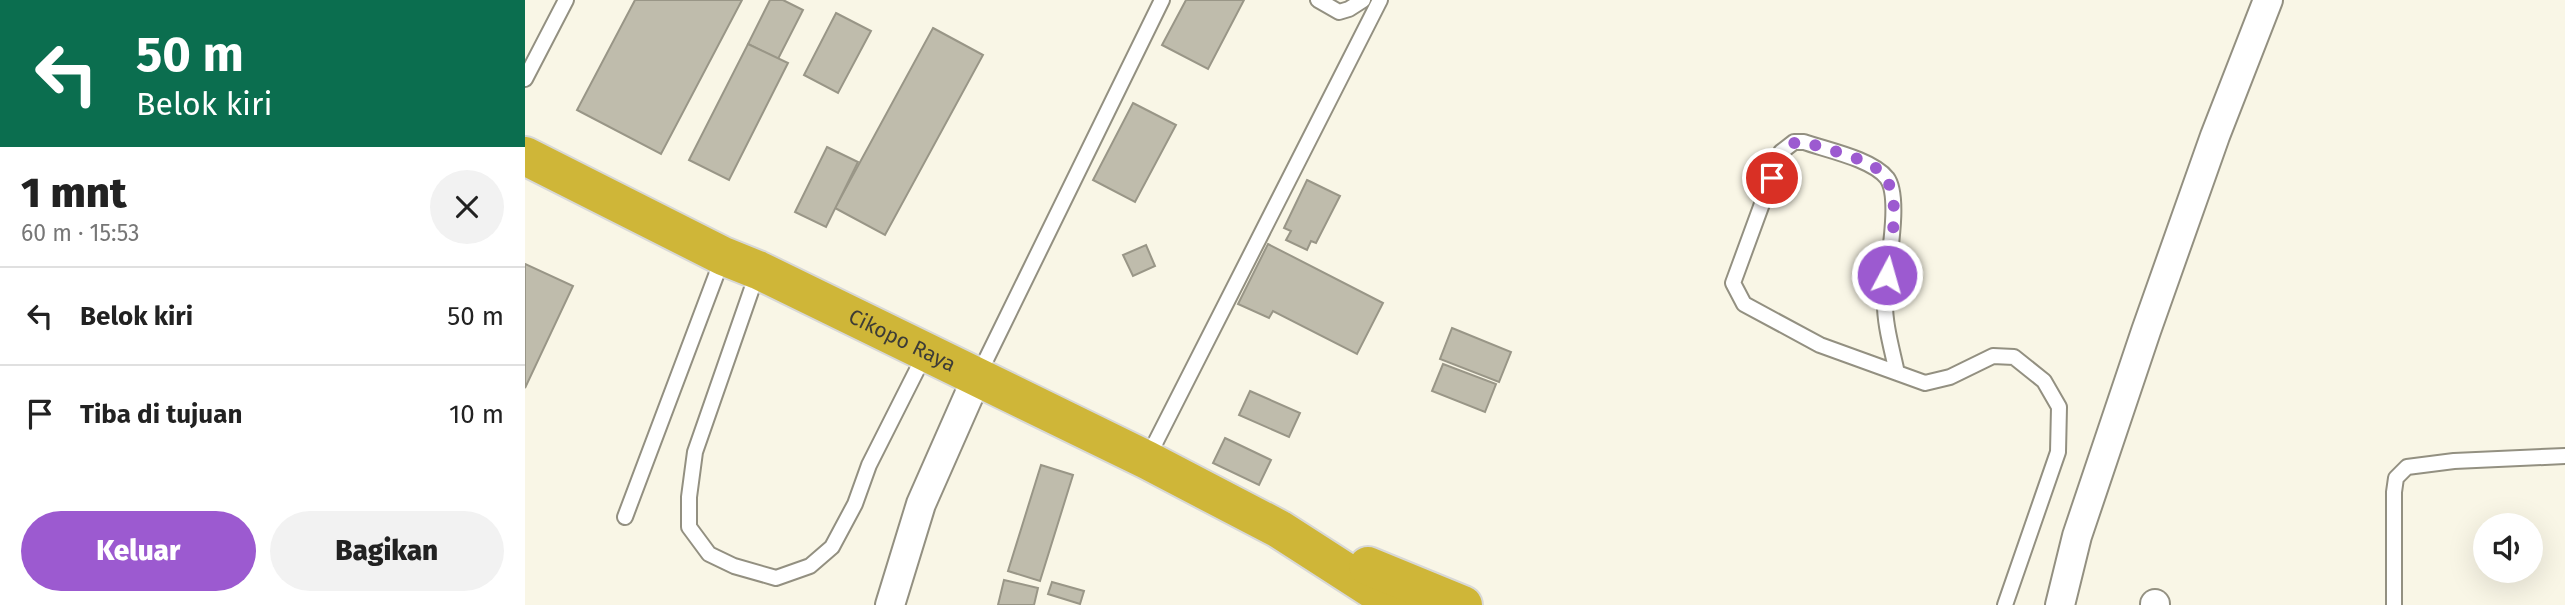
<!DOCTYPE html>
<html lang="id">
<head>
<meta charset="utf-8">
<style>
  :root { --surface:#fff; --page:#f2f2f2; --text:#222; --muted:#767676; --line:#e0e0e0; --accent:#9c5ad0 }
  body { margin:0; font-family:"Fira Sans",sans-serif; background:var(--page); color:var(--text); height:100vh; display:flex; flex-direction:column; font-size:26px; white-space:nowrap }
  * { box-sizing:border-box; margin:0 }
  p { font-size:23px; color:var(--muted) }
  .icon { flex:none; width:38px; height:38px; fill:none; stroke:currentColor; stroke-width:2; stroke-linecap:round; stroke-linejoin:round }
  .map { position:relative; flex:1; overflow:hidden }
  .panel { display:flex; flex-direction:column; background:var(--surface); width:525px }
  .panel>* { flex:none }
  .top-card { background:#0b6e4f; color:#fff; overflow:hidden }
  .controls { position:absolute; left:1948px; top:513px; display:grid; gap:14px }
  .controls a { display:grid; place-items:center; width:70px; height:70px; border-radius:50%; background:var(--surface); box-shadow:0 7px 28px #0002; font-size:35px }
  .pin { position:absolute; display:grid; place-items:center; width:60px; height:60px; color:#fff; margin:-30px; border:4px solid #fff; border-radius:50%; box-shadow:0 2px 7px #0007 }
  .me { position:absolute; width:77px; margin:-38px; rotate:6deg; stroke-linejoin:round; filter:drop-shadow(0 0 5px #0008) }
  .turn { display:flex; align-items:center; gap:24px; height:147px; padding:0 21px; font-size:32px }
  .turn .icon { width:91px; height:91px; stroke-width:2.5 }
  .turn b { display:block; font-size:49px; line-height:60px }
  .round { display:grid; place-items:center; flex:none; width:74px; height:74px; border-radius:37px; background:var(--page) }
  .head { display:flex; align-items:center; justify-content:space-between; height:119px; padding:0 21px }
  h1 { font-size:42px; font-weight:800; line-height:52px }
  .primary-button { display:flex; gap:14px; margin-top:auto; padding:14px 21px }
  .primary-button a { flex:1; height:80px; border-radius:42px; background:var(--accent); color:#fff; font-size:28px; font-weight:800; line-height:80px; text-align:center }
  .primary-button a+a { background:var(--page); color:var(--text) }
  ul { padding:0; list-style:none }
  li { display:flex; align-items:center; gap:21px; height:98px; padding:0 21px; border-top:2px solid var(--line) }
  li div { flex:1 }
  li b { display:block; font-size:26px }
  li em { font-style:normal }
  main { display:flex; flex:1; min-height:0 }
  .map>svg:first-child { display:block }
  .building { fill:#bfbcac; stroke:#999687; stroke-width:2 }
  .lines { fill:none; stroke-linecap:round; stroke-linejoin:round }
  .lane-casing { stroke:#939081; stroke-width:18 }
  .street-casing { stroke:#939081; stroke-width:32 }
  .highway-casing { stroke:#d8d8d7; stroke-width:42 }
  .lane { stroke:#fff; stroke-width:14 }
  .street { stroke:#fff; stroke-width:28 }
  .highway { stroke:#cfb638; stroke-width:38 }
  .route { stroke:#9c5ad0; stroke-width:12; stroke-dasharray:0 21.6 }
  .labels { text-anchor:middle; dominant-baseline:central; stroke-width:5; stroke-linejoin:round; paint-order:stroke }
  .street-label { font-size:21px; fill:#3d3c36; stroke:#fff }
</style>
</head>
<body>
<main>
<section class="panel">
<div class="top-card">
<div class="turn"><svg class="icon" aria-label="left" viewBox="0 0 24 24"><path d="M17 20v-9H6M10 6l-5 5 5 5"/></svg><div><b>50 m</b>Belok kiri</div></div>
</div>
<div class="head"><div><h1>1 mnt</h1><p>60 m · 15:53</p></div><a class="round"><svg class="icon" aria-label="close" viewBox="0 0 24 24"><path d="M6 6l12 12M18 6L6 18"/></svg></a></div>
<ul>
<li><svg class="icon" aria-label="left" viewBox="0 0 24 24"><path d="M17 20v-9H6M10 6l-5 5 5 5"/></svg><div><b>Belok kiri</b></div><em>50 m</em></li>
<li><svg class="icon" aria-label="arrive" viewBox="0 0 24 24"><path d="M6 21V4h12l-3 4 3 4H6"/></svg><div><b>Tiba di tujuan</b></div><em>10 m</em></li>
</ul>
<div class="primary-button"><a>Keluar</a><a>Bagikan</a></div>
</section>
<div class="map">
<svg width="2040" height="605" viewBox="0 0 2040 605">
  <rect width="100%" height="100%" fill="#f9f6e6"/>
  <g class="building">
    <path d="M110 0H217L136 154 52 110Z"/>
    <path d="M245 0H258L278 10 253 59 223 44Z"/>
    <path d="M661 0H719L683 69 637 45Z"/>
    <path d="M311 13 346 31 313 93 279 75Z"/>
    <path d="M408 28 458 55 360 235 310 208Z"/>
    <path d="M223 44 263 63 204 180 164 160Z"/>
    <path d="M608 103 651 125 610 202 568 180Z"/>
    <path d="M302 147 333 162 301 227 270 212Z"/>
    <path d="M782 180 815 196 791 243 786 241 782 250 761 240 766 231 759 228Z"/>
    <path d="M743 244 858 303 832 354 748 311 744 318 713 304Z"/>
    <path d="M621 245 630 266 608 276 598 255Z"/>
    <path d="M0 264 48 286 0 388Z"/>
    <path d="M927 328 986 352 974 382 915 359Z"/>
    <path d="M918 364 971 384 960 412 907 391Z"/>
    <path d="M725 391 775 413 764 437 714 415Z"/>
    <path d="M700 438 746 460 734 485 688 463Z"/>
    <path d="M516 465 548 475 515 581 483 571Z"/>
    <path d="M479 580 513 588 509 605H473Z"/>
    <path d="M527 582 559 591 555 604 523 594Z"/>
  </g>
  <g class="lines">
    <defs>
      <g id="lane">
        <path d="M793 0 814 12 824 9 838 0"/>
        <path d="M0 79 41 0"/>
        <path d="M233 271 170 452 164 497V527L184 554 209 566 251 578 285 566 307 547 330 504 344 465 400 354"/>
        <path d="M1372 373C1367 349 1359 323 1360 299 1361 271 1377 198 1362 178 1347 159 1302 150 1279 142H1269L1256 152 1208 283 1219 304 1295 345 1400 383 1425 377 1468 356 1489 357 1519 381 1534 407 1533 452 1480 605"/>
        <path d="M453 376 637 0"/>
        <path d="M622 459 855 0"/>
        <path d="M100 517 198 257"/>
        <path d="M1869 605V492L1871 478 1882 467 1929 461 2040 456"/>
      </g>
      <g id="street">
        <path d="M365 605 396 504 452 377"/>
        <path d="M1535 605 1552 536 1621 331 1690 136 1743 0"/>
        <path d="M1630 605V604"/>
      </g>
      <g id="highway">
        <path id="s1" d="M0 156 198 256 233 270 622 460 754 529 872 605"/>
        <path d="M843 566 938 605"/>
      </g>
    </defs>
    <use href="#lane" class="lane-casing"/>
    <use href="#street" class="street-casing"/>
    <use href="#highway" class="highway-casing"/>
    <use href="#lane" class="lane"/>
    <use href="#street" class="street"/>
    <use href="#highway" class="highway"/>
  </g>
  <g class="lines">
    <path class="route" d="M1247 178C1253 160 1257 141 1279 142 1298 148 1336 157 1351 168 1381 189 1365 243 1362 275"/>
  </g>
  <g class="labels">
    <g class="street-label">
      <text stroke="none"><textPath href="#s1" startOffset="420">Cikopo Raya</textPath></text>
    </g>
  </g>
</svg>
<div class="controls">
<a><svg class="icon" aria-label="sound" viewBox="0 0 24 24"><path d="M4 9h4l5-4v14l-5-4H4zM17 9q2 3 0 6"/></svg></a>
</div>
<div class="pin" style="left:1247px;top:178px;background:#d93025"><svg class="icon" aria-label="arrive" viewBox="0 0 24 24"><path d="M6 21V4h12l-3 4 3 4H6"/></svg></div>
<svg class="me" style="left:1362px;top:275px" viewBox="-20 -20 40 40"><circle r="17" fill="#9c5ad0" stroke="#fff" stroke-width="3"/><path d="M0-11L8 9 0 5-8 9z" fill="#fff"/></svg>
</div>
</main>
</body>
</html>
